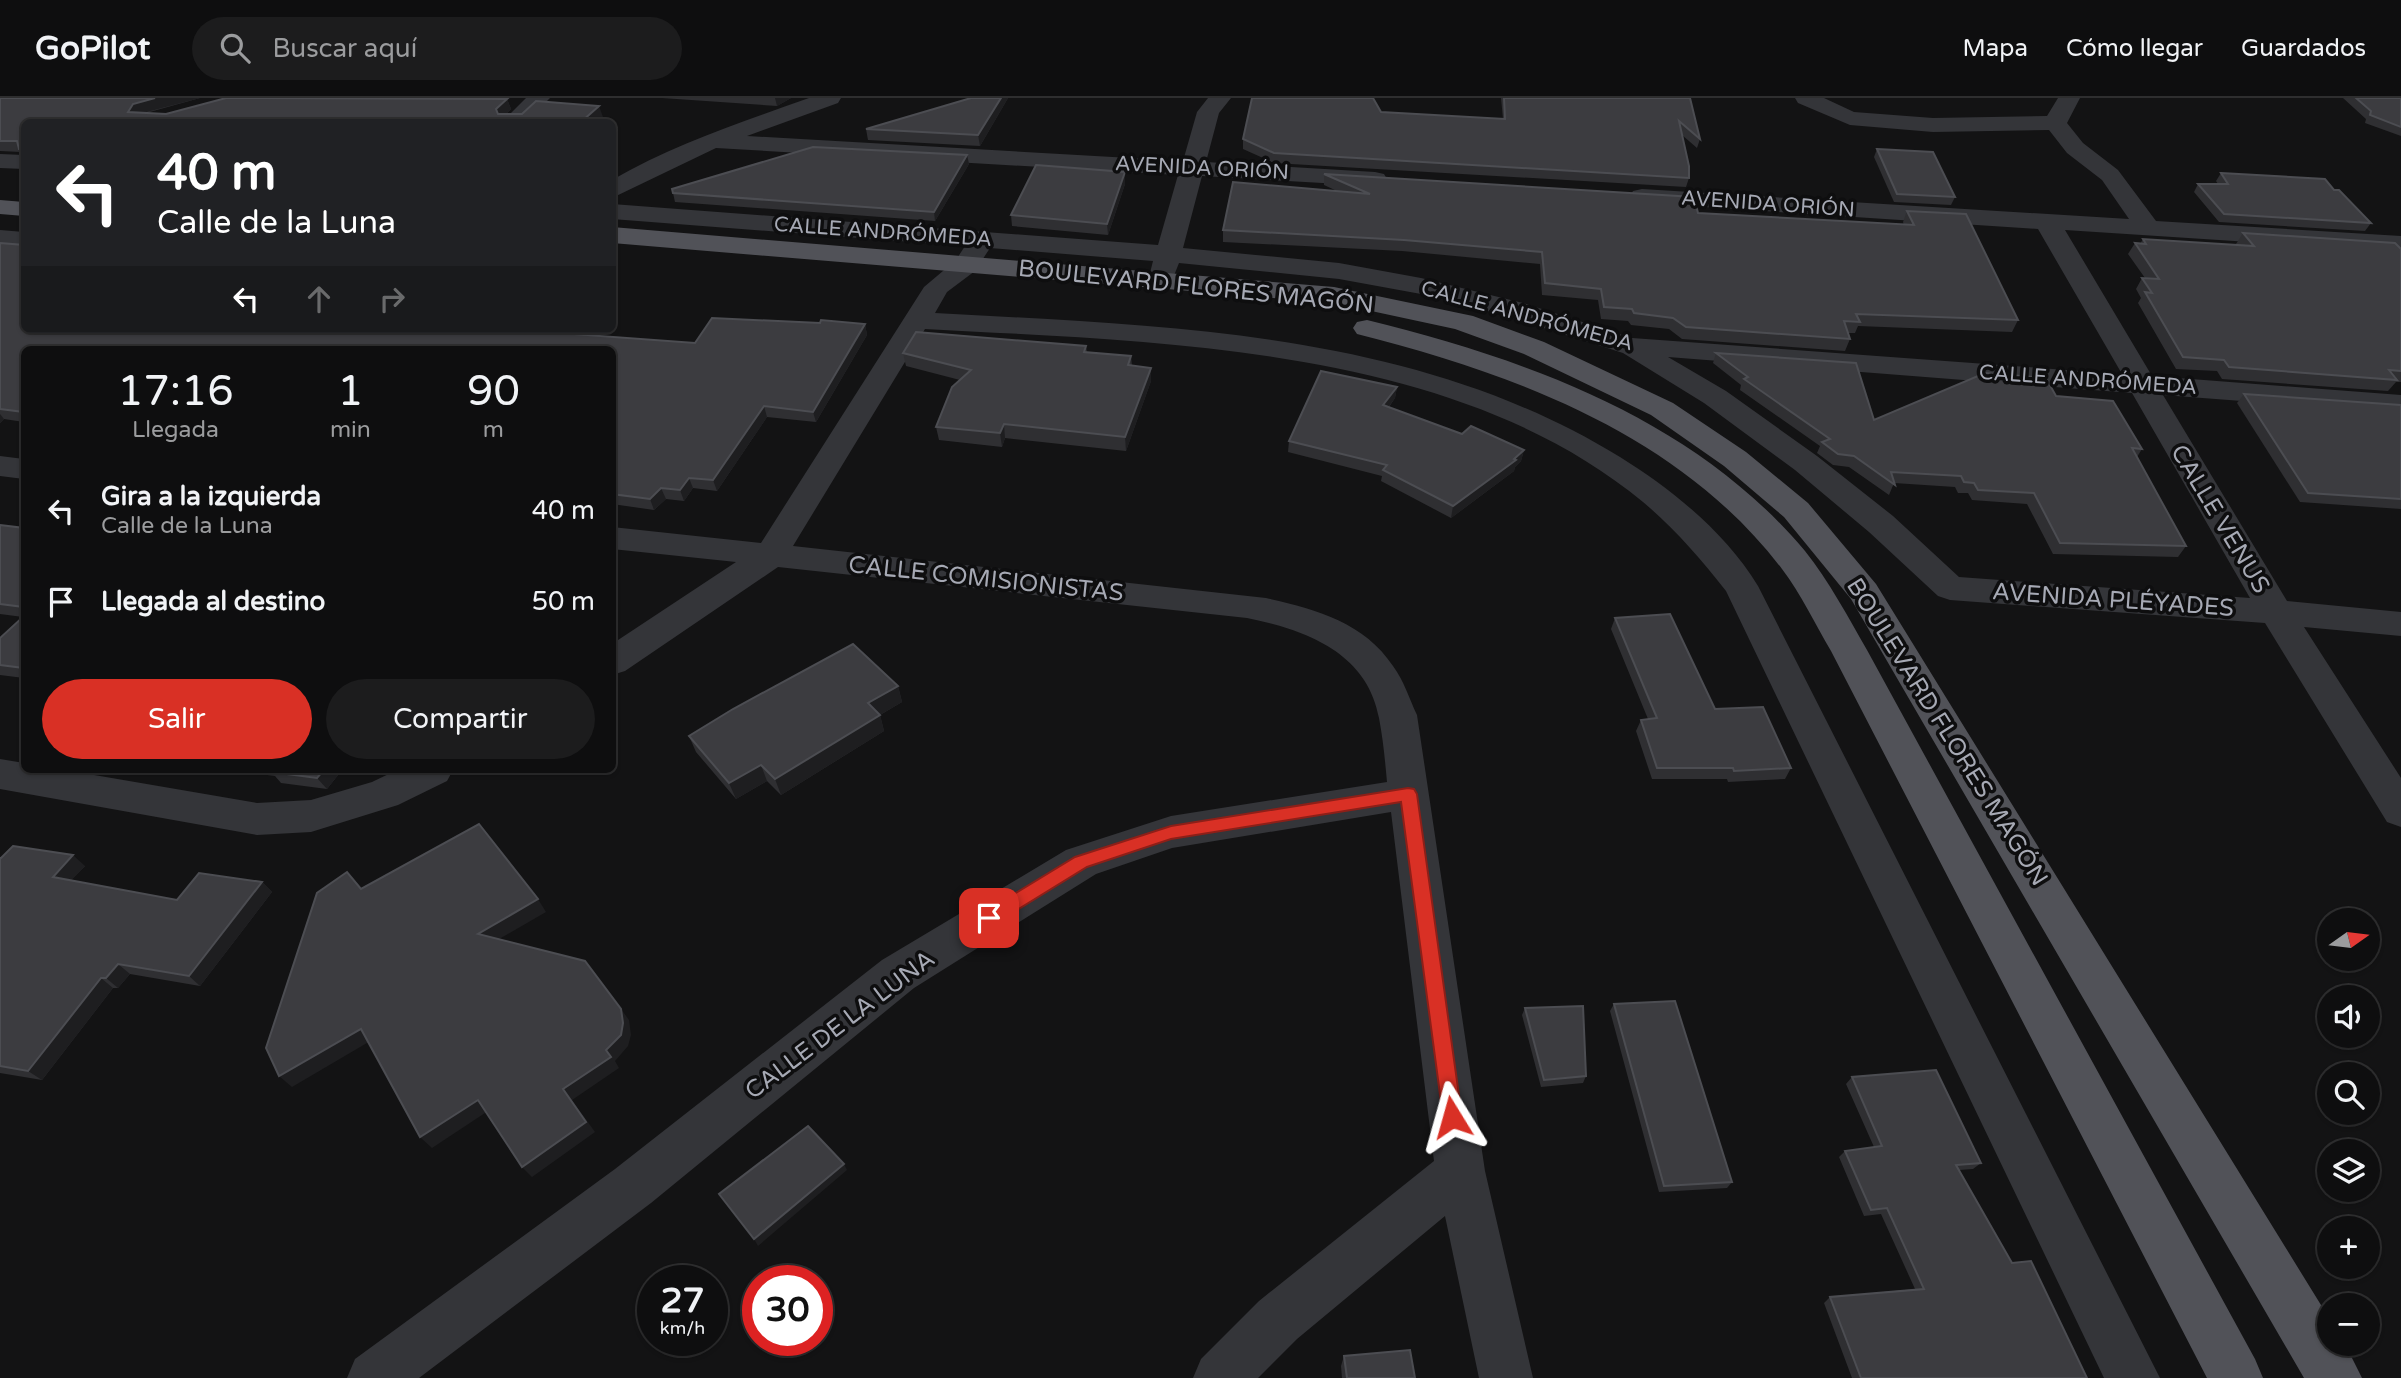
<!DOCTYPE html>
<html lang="es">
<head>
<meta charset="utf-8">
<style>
  :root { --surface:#0e0e0f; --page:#1c1c1d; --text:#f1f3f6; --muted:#9b9c9e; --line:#2e2e2f; --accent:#d93025 }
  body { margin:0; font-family:"Varela Round",sans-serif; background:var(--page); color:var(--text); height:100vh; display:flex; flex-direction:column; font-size:26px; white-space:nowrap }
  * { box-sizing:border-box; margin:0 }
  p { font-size:23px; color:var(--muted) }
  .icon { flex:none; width:38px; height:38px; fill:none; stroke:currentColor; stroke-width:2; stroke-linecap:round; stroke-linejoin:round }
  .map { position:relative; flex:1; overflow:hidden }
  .side { position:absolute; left:21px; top:248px; width:595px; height:427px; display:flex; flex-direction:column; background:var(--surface); border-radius:10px; box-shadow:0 2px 5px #0004,0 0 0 2px var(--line) }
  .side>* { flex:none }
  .banner { position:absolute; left:21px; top:21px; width:595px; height:214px; border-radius:10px; box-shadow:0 2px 5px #0004,0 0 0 2px var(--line); background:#202124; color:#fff; overflow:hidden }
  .needle { width:46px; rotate:76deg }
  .controls { position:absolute; left:2317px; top:810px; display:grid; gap:14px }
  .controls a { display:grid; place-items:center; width:63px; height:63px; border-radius:50%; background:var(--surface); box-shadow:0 2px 5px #0004,0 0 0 2px var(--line); font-size:35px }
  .speed { position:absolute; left:637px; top:1167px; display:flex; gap:14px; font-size:35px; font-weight:700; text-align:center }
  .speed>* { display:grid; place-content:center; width:91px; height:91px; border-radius:50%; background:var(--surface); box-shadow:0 2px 5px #0004,0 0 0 2px var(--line); line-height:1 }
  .speed small { font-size:18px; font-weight:400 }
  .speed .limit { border:10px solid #d22; background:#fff; color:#111 }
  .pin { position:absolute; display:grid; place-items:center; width:60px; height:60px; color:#fff; margin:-30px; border-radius:14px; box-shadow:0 4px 10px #0006 }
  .me { position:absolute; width:77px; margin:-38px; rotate:352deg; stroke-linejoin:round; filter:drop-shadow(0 0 5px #0008) }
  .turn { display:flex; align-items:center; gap:24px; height:147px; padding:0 21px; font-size:32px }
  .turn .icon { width:91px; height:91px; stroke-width:2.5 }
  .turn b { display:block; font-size:49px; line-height:60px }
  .lanes { display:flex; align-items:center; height:66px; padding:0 21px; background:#0003; justify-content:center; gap:35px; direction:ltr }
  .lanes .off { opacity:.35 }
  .eta { display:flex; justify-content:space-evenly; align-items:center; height:119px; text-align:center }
  .eta b { font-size:42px; font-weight:600; line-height:49px }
  .cta { display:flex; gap:14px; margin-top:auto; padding:14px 21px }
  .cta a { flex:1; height:80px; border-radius:42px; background:var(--accent); color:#fff; font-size:28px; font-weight:600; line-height:80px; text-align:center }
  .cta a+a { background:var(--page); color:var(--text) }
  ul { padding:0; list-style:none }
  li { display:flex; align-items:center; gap:21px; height:91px; padding:0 21px }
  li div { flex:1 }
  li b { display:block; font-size:26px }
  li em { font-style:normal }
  header { display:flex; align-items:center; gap:42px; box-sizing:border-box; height:98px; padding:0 35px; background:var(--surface); border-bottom:2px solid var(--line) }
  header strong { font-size:33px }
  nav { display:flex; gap:38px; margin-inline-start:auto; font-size:24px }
  .search { width:490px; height:63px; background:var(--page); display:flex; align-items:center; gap:18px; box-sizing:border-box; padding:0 24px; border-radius:38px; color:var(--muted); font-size:26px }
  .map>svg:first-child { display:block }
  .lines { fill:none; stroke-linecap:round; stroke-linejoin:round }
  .minor { fill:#343539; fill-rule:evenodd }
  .primary { fill:#515258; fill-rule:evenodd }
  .wall { fill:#2f2f32 }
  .shaded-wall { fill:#1e1e20 }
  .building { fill:#3c3c40; stroke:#4c4d52; stroke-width:2 }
  .route { fill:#d93025; stroke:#8d1f18; stroke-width:2 }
  .labels { text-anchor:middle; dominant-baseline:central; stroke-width:7; stroke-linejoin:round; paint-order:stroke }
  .far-street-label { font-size:21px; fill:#a6a9b4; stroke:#0e0e0f }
  .street-label { font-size:24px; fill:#a6a9b4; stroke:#0e0e0f }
</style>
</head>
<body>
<header>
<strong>GoPilot</strong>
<div class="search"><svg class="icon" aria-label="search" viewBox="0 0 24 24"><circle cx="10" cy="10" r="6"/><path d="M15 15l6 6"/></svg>Buscar aquí</div>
<nav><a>Mapa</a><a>Cómo llegar</a><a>Guardados</a></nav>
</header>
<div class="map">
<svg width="2401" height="1280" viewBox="0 0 2401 1280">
  <rect width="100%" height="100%" fill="#131314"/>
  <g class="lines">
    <g class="minor">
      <path d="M526 0H550L526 24H502Z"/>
      <path d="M809 0H841L838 5 747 38 1183 63 1197 14 1208 0H1231L1219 15 1206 64 1375 74 1384 76 1387 81 1384 86 1375 88 1202 78 1183 150 1339 165 1421 180 1523 205 1632 240 2122 276 2038 131 1642 105 1633 103 1630 98 1633 93 1642 91 2129 121 2102 82 2067 55 2049 32 1933 34 1850 27 1798 5 1795 0H1824L1854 14 1933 20 2047 18 2058 0H2080L2067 25 2083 45 2118 72 2156 123 2401 138V154L2065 132 2152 278 2401 297V315L2163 297 2287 503 2401 514V538L2304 529 2401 680V729L2387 724 2265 525 1950 502 1938 498 1869 434 1795 372 1704 305 1623 255 1503 217 1421 196 1339 181 1179 165 1171 185 1162 187 1153 185 1149 179 1153 163 990 150 975 173 947 194 935 215C1169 228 1415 233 1620 359 1673 392 1726 435 1758 488L2160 1280H2104L1726 493C1701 461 1674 430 1643 404 1454 247 1159 244 925 231L793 448 1266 500C1315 511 1364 524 1393 568 1404 583 1409 600 1417 617L1485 1073 1533 1280H1479L1445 1118 1297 1241 1258 1280H1193L1201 1261 1259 1203 1434 1063 1391 714 1172 750 1096 776 914 890 651 1105 419 1280H347L355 1261 615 1071 882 862 1066 752 1171 718 1387 684C1385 662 1383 641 1379 620 1367 554 1305 532 1247 520L778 469 625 573 612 577V546L736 464 612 451V429L761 445 924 189 956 162 965 148 612 121V106L1158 147 1178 77 716 50 612 100V82C674 46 742 24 809 0ZM1668 259 2132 295 2250 500 1959 479 1893 418 1817 358 1726 293Z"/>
      <path d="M0 56 24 57V71L0 70Z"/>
      <path d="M0 132 24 134V150L0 148Z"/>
      <path d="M0 358 24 361V381L0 378Z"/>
      <path d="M0 661 24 665V672H65L257 705 311 702 372 684 397 672H453L447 683 398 707 311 734 257 737 0 691Z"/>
    </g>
    <g class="primary">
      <path d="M0 102 24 104V118L0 116Z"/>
      <path d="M612 129 1334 189 1473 218 1544 244 1673 305 1746 354 1808 405 1876 486 2329 1220V1246H2345L2362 1280H2304L1851 501 1784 419 1724 368 1651 317 1524 256 1455 231 1334 205 612 145Z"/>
      <path d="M1367 222C1529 262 1694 321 1805 453 1829 483 1848 519 1867 552L2255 1261 2263 1280H2207L1831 553C1815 526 1801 496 1782 471 1680 337 1515 276 1357 236L1353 230 1357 224Z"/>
    </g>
  </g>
  <g class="wall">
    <path d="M0 0H200L146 15 166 16 507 1 511 11 506 16 603 19 24 24V59L21 54 0 53Z"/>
    <path d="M662 0H791L777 8Z"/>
    <path d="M971 0H1008L980 48 868 42 866 31Z"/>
    <path d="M1501 0H1690L1700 41 1697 50 1682 37 1689 80 1686 89 1274 65 1243 51V41L1381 14 1503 21Z"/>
    <path d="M2343 0H2401V38L2365 25 2366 21Z"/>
    <path d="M1877 51 1955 99 1951 107 1894 104 1874 59Z"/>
    <path d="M967 57 969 66 935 123 675 104 673 95Z"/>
    <path d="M2221 75 2334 92 2371 125 2365 133 2219 124 2194 94 2198 86H2218L2216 83Z"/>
    <path d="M1324 76 1698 115 1904 127 1903 124 1907 113 2018 222 2012 234 1858 228 1855 235H1848L1850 241 1845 253 1682 241 1669 231 1631 227 1628 223 1601 221 1598 202 1542 197 1540 166 1402 153 1223 144V132L1337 93 1324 87Z"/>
    <path d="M1125 86 1108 137 1012 128 1011 117Z"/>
    <path d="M2243 135 2401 151V284H2396L2388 293 2222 281 2217 273 2176 271 2138 205 2141 200 2136 191 2142 180H2145L2128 156 2135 145 2140 146 2143 141 2238 147 2236 146Z"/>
    <path d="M0 145 24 231 554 235 695 245 865 226 867 237 816 324 767 319 717 393 693 390 684 403 666 401 654 412 612 406V252H24V324L4 321 0 325Z"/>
    <path d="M1086 248 1087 254 1131 258 1132 268 1151 270V283L1126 353 1005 340 1002 349 939 342 936 329 960 282 906 268 903 255Z"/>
    <path d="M1716 255 1874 322 2056 298 2142 351 2137 359 2186 448 2178 459 2053 456 2027 406 1972 402 1968 395H1958L1955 389 1894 385 1889 397 1849 369 1833 367 1817 355 1820 348 1740 292 1741 287 1713 265Z"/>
    <path d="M1397 289 1395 300 1389 309 1462 336 1524 352 1521 363 1515 369 1514 373 1451 420 1381 383 1382 378 1288 354 1289 343Z"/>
    <path d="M2244 296 2401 307V411L2300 404 2237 305Z"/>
    <path d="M0 427 24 430V580L0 577V540L23 519 0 516Z"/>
    <path d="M1615 520 1715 611 1791 670 1785 681 1728 684 1727 681H1652L1636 633 1641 622 1648 621 1611 531Z"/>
    <path d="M898 588 902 604 880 617 884 633 781 697 767 683 736 701 696 654 689 638Z"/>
    <path d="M231 672H342L327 691 281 685 275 678Z"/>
    <path d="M0 760 85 768 71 782 177 802 262 784 272 794 200 888 130 876 118 890H113L42 982 0 975Z"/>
    <path d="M1614 906 1732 1084 1727 1090 1659 1094 1610 913Z"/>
    <path d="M1525 910 1586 978 1583 985 1541 989 1522 917Z"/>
    <path d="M1852 979 1981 1065 1973 1071 1959 1072 2012 1165 2087 1280H1852L1824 1205 1830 1199 1915 1191 1881 1116 1864 1118 1839 1059 1845 1053 1874 1049 1846 986Z"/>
    <path d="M1344 1258 1415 1280H1342L1341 1268Z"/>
  </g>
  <g class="shaded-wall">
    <path d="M155 0H200L139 16 128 14 133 6Z"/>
    <path d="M775 0H791L777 8Z"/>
    <path d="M1001 0H1008L980 48 978 37Z"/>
    <path d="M507 1 511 11 500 22 496 11Z"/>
    <path d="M599 8 603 19 596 24H581Z"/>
    <path d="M967 57 969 66 935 123 934 114Z"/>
    <path d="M1125 74V86L1108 137 1107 126Z"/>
    <path d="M865 226 867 237 816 324 813 314Z"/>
    <path d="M548 231H552L555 238 545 234Z"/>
    <path d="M1151 270V283L1126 353 1125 339Z"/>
    <path d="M1397 289 1395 300 1382 318 1383 307Z"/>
    <path d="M764 308 767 319 717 393 713 382Z"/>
    <path d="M0 316 4 321 0 325Z"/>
    <path d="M1004 326 1005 340 1002 349 1000 335Z"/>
    <path d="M1524 352 1521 363 1515 369 1514 373 1451 420 1453 408Z"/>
    <path d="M689 380 693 390 684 403 680 392Z"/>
    <path d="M661 390 666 401 654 412 650 401Z"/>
    <path d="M898 588 902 604 873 621 868 605Z"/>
    <path d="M880 617 884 633 781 697 775 681Z"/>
    <path d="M761 667 767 683 736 701 729 685Z"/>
    <path d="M324 672H342L327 691 317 680Z"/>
    <path d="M73 757 85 768 65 789 53 779Z"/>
    <path d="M262 784 272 794 200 888 189 878Z"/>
    <path d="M538 801 546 814 487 848 478 836Z"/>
    <path d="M118 866 130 876 118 890 106 880Z"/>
    <path d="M101 880 113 890 42 982 28 973Z"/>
    <path d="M621 911 629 922 631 937 628 948 615 963 619 970 572 1002 595 1034 532 1079 522 1069 563 991Z"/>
    <path d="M361 931 372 942 292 989 279 978Z"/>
    <path d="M478 1002 488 1013 432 1050 420 1039Z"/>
    <path d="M844 1066 847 1072 758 1148 754 1141Z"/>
  </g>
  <g class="building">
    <path d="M0 0H155L133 6 128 14 166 16 226 0 507 1 496 11 498 16H522L536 3 599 8 581 24H24V51H19L17 43H0Z"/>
    <path d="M971 0H1001L978 37 866 31Z"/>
    <path d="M1252 0H1373L1381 14 1505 21 1504 0H1690L1700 41 1679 23 1689 68V80L1274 55 1243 41Z"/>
    <path d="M2356 0H2401V29L2370 17 2371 13Z"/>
    <path d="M813 49 967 57 934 114 673 95 672 91Z"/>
    <path d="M1877 51 1933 54 1955 99 1897 96Z"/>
    <path d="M1036 67 1125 74 1107 126 1011 117Z"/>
    <path d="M2221 75 2325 81 2334 92H2339L2371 125 2224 116 2198 86H2228Z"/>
    <path d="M1324 76 1694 99 1698 115 1914 127 1907 113 1966 116 2018 222 1856 216 1860 224 1844 223 1850 241 1686 229 1673 220 1634 215 1632 211 1604 209 1601 191 1545 185 1542 154 1404 142 1223 132 1233 84 1370 96Z"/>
    <path d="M2243 135 2395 145 2401 151V273L2389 272 2397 282 2229 269 2224 262 2183 259 2145 194 2152 195 2142 180 2159 181 2135 145 2146 146 2143 141 2254 148Z"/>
    <path d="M0 145 24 147V231H548L545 234 695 245 712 220 820 225 821 222 865 226 813 314 764 308 713 382 689 380 680 392 661 390 650 401 612 396V381L615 378H612V252H24V314L0 311Z"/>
    <path d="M916 234 1086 248 1084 254 1131 258 1128 267 1151 270 1125 339 1004 326 1000 335 936 329 952 289 971 272 903 255Z"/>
    <path d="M1716 255 1856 265 1874 322 1985 275 2046 280 2056 298 2113 303 2142 351 2132 350 2186 448 2060 445 2034 395 1978 392 1974 385 1964 384 1961 378 1891 374 1895 387 1854 358 1838 356 1822 344 1830 341 1744 281 1748 279Z"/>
    <path d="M1321 273 1397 289 1383 307 1462 336 1471 328 1524 352 1514 361 1516 362 1453 408 1383 372 1387 367 1289 343Z"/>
    <path d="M2244 296 2401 307V401L2308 395Z"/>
    <path d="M0 427 24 430V509L0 506Z"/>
    <path d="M1670 516 1715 611 1763 609 1791 670 1734 673 1733 670H1657L1641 622 1657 620 1615 520Z"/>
    <path d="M24 518V570L0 567V540Z"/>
    <path d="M853 546 898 588 868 605 880 617 775 681 761 667 729 685 689 638 733 611Z"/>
    <path d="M272 672H324L317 680 271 674Z"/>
    <path d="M479 726 538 801 478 836 585 863 621 911 623 925 621 937 606 952 611 959 563 991 586 1024 522 1069 478 1002 420 1039 361 931 279 978 266 950 317 795 347 774 361 791Z"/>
    <path d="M13 748 73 757 53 779 177 802 199 775 262 784 189 878 118 866 106 880H101L28 973 0 968V760H1Z"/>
    <path d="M1675 903 1732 1084 1664 1088 1614 906Z"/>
    <path d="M1583 908 1586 978 1544 982 1525 910Z"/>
    <path d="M1936 972 1981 1065 1956 1067 2012 1165 2031 1163 2087 1280H1861L1830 1199 1924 1191 1887 1110 1871 1112 1845 1053 1882 1048 1852 979Z"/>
    <path d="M808 1028 844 1066 754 1141 719 1096Z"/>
    <path d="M1410 1252 1415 1280H1347L1344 1258Z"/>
  </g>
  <path class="route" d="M1408 690 1414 691 1417 696 1462 1019 1460 1026 1452 1028 1445 1026 1443 1019 1401 704 1171 741 1087 769 996 825 989 827 983 825 981 820 983 815 1075 759 1171 728Z"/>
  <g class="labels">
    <g class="far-street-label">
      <text transform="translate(1202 70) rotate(3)">AVENIDA ORIÓN</text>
      <text transform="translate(1768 106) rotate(4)">AVENIDA ORIÓN</text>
      <text transform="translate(883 134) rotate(4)">CALLE ANDRÓMEDA</text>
      <text transform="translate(1527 218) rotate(15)">CALLE ANDRÓMEDA</text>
      <text transform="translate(2088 282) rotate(4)">CALLE ANDRÓMEDA</text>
    </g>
    <g class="street-label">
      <text transform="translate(1196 189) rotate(6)">BOULEVARD FLORES MAGÓN</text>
      <text transform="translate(2220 421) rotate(59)">CALLE VENUS</text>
      <text transform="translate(986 481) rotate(6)">CALLE COMISIONISTAS</text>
      <text transform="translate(2113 502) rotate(4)">AVENIDA PLÉYADES</text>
      <text transform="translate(1947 634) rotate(58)">BOULEVARD FLORES MAGÓN</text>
      <text transform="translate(840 927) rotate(-37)">CALLE DE LA LUNA</text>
    </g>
  </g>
</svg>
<div class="controls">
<a><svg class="needle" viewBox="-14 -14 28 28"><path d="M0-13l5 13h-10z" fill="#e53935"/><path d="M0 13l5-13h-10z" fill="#9b9c9e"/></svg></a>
<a><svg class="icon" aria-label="sound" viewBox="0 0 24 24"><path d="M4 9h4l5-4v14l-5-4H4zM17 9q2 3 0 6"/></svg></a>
<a><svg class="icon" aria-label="search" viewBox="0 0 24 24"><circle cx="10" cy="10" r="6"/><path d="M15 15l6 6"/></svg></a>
<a><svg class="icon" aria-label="layers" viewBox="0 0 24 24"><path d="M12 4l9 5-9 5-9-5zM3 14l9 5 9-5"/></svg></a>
<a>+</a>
<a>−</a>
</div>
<div class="speed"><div>27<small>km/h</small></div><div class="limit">30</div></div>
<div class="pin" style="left:989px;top:820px;background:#d93025"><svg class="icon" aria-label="arrive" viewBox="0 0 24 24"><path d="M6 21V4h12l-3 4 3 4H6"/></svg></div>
<svg class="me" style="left:1452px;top:1019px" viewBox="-20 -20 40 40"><path d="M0-17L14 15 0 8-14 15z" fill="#d93025" stroke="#fff" stroke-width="4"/></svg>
<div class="banner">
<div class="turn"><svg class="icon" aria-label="left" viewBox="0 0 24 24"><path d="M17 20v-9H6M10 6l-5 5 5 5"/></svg><div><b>40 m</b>Calle de la Luna</div></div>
<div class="lanes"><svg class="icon" aria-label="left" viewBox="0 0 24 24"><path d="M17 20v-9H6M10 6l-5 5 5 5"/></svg><svg class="icon off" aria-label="ahead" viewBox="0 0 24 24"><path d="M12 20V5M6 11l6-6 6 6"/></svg><svg class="icon off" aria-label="right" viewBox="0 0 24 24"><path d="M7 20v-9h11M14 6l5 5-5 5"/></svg></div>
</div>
<section class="side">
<div class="eta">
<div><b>17:16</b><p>Llegada</p></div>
<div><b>1</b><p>min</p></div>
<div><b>90</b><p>m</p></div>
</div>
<ul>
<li><svg class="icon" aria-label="left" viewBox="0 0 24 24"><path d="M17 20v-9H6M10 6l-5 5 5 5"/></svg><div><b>Gira a la izquierda</b><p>Calle de la Luna</p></div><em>40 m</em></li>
<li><svg class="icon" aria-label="arrive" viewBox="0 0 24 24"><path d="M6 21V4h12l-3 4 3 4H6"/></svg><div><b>Llegada al destino</b></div><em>50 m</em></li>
</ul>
<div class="cta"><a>Salir</a><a>Compartir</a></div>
</section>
</div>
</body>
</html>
